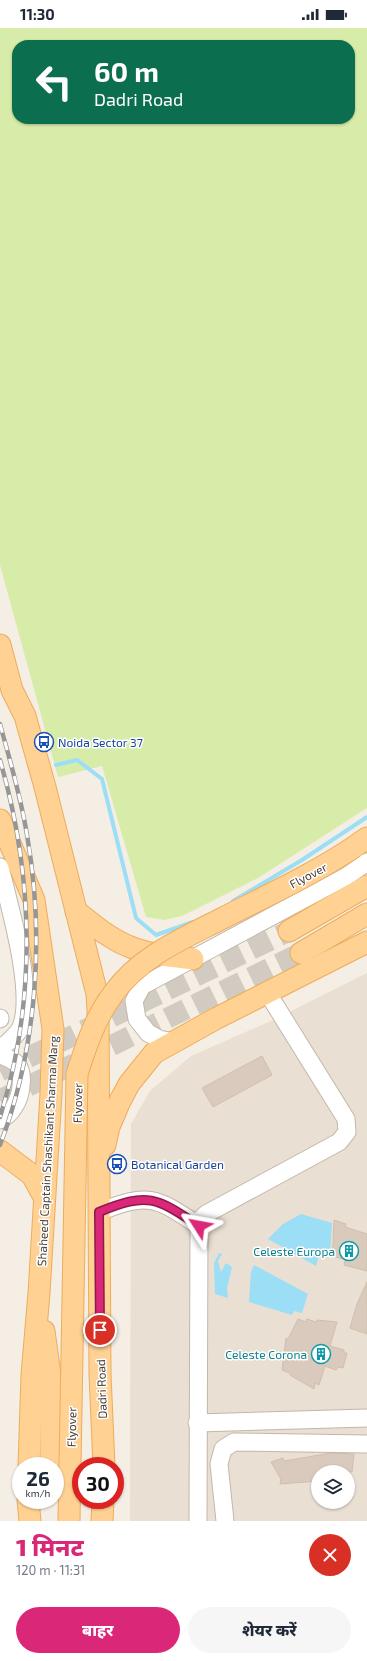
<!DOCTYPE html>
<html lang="hi">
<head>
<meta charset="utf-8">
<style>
  :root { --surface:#fff; --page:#f6f6f7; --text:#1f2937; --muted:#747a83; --accent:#db2777 }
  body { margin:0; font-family:"Exo 2","Noto Sans Devanagari",sans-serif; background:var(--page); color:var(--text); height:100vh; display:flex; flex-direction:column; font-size:15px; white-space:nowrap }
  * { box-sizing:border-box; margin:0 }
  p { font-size:13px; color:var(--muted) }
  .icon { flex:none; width:22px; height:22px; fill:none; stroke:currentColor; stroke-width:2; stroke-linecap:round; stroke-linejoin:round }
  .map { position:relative; height:1493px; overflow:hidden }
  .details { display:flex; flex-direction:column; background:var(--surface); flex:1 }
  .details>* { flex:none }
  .guide { position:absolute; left:12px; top:12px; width:343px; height:84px; border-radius:16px; box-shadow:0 1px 3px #0004; background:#0b6e4f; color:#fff; overflow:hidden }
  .tools { position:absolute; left:311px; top:1437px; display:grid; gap:8px }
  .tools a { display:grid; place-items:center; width:44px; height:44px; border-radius:50%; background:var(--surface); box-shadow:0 1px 3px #0004; font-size:20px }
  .speed { position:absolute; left:12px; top:1429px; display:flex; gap:8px; font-size:20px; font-weight:700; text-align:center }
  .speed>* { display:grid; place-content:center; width:52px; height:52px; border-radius:50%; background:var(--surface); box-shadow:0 1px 3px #0004; line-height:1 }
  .speed small { font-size:10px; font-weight:400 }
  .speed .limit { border:6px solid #d22; background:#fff; color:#111 }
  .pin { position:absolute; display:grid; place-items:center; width:34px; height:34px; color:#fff; margin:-17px; border:2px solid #fff; border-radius:50%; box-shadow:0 1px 4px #0007 }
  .me { position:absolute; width:44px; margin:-22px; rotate:304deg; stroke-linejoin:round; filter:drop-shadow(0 0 3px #0008) }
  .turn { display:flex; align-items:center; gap:14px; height:84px; padding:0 16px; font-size:18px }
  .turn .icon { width:52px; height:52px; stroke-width:2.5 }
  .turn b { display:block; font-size:28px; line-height:34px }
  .round { display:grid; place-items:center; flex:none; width:42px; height:42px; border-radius:21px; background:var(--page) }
  .summary { display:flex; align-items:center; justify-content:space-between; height:68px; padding:0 16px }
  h1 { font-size:24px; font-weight:800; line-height:30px; color:var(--accent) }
  .button { display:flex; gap:8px; margin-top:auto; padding:8px 16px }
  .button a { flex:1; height:46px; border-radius:24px; background:var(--accent); color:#fff; font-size:16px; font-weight:800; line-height:46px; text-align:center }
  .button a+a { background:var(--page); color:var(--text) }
  .status { display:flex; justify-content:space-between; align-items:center; height:28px; padding:0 20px; background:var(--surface); direction:ltr }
  .status svg { height:11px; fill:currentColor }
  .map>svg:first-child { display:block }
  .residential { fill:#e9dfd3; fill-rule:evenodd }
  .green { fill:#d8ecaa; fill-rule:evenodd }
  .water { fill:#9cdef6 }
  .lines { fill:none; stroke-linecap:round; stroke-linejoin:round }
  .stream { stroke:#9cdef6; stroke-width:4 }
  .building { fill:#dacabd; stroke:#d2beac }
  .major-tunnel { stroke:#d1cbc2; stroke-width:21; stroke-dasharray:21 10; stroke-linecap:butt }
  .minor-casing { stroke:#c3b7aa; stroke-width:19 }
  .major-casing { stroke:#eeac5a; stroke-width:23 }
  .minor { stroke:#fff; stroke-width:17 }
  .major { stroke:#ffd193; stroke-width:21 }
  .rail-casing { stroke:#969696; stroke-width:4.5 }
  .rail { stroke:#fff; stroke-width:3; stroke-dasharray:9; stroke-linecap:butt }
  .major-bridge-casing { stroke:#eeac5a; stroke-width:23; stroke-linecap:butt }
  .major-bridge { stroke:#ffd193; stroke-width:21 }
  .route-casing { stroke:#8e194d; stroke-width:10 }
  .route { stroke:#db2777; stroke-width:7 }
  .labels { text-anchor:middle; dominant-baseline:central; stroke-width:3; stroke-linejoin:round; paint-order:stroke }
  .transit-label { font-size:12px; fill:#164399; stroke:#fff; text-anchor:start }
  .street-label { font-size:12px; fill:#473d34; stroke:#fff }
  .culture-label { font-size:12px; fill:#0d838f; stroke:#fff; text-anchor:end }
</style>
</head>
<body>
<div class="status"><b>11:30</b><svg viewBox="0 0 49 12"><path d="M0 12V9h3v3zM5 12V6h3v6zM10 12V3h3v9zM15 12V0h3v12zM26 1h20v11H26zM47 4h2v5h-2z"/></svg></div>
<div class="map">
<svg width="367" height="1493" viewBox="0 0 367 1493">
  <rect width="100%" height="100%" fill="#f4eee5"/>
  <path class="residential" d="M367 945V1493H130L131 1096 150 1063 191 1028 271 993ZM318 1444H348V1474H318Z"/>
  <path class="green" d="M0 0H367V780L258 850 182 888 164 892 146 889 102 738 58 749 0 537ZM17 17H350V91H17Z"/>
  <g class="water">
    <path d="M301 1186 332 1195 330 1228 320 1224 316 1238 268 1211 283 1196Z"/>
    <path d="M219 1225 222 1226 218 1233 221 1244 226 1235 232 1239 227 1260 228 1270 215 1266 214 1235Z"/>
    <path d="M254 1237 308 1266 302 1285 294 1283 292 1287 249 1274 251 1244Z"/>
  </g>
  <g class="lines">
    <g class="stream">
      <path d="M56 737 77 732 102 751 136 890 156 907 193 894"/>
      <path d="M233 873 302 832 367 789"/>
    </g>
  </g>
  <g class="building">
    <path d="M262 1028 272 1047 213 1079 202 1060Z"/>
    <path d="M334 1192 346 1196 345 1199 367 1206V1243L344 1237 345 1232 330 1227 333 1218Z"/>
    <path d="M367 1254V1306L350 1300 357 1276Z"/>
    <path d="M298 1291 306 1294 307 1291 316 1294 317 1292 337 1294 330 1318 344 1322V1325H347L343 1340 338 1339 336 1342 325 1338 319 1357 315 1355 314 1361 290 1347V1345L282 1342 286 1310 288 1311Z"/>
    <path d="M331 1425 354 1426 352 1444H318V1453L280 1456 281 1451 271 1434 283 1430 284 1433Z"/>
  </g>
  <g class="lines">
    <g class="major-tunnel">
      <path d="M0 1043 289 903"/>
      <path d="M0 1072 301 925"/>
    </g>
    <defs>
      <g id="minor">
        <path d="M0 839C9 877 35 964 21 999 18 1007 6 1015 0 1022"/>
        <path d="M0 990V991"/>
        <path d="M174 1014 159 1011 148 1005 137 991 134 973 142 958 347 848 367 834"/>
        <path d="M0 1027C6 1029 12 1031 17 1036 25 1046 21 1069 14 1079 11 1085 6 1088 0 1092"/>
        <path d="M99 1184C149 1164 156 1169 199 1198"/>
        <path d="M197 1395 367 1390"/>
        <path d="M198 1493 199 1198 201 1191 206 1186 339 1114 347 1104 346 1091 267 964"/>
        <path d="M225 1493 219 1436 223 1421 234 1414 367 1416"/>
      </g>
      <g id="major">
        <path d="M0 617 12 662 25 688 45 759 97 966 98 981 100 1346 104 1438"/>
        <path d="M0 792 34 872 53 1001 51 1066 39 1265 32 1347 29 1438"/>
        <path d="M354 819 367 810"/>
        <path d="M76 883C92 896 109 910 128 918 148 927 171 928 193 931"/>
        <path d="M289 903 367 858"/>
        <path d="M301 925 367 886"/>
        <path d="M105 1117 109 1099 120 1073 129 1056 154 1025 217 990 367 914"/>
        <path d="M0 1123 32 1147 44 1169"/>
        <path d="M44 1303 51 1354V1438"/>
        <path d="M28 1472 30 1493"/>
        <path d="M102 1493 103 1472"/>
      </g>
    </defs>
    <use href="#minor" class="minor-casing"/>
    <use href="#major" class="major-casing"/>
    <use href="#minor" class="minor"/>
    <use href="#major" class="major"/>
    <defs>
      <g id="rail">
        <path d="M0 696C10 733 21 769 27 807 45 909 37 1020 0 1117"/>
        <path d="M0 732C34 849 37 972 0 1089"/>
      </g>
    </defs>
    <use href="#rail" class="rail-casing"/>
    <use href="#rail" class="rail"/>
    <defs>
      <path id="major-bridge" d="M69 1493 77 1046C86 1018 95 990 113 966 139 929 182 911 221 891 266 868 312 847 354 819"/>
    </defs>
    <use href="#major-bridge" class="major-bridge-casing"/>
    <use href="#major-bridge" class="major-bridge"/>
  </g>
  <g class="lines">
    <defs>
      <path id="route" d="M100 1302 99 1184C148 1164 156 1169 199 1198"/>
    </defs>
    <use href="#route" class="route-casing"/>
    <use href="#route" class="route"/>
  </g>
  <defs>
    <symbol id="bus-ring" viewBox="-11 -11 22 22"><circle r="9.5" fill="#fff" stroke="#1a4fb4" stroke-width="1.5"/><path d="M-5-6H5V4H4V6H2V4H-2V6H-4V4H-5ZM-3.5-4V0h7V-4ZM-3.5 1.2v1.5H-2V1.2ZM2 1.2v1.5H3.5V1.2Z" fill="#1a4fb4"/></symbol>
    <symbol id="building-ring" viewBox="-11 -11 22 22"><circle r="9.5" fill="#fff" stroke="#0f9aa8" stroke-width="1.5"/><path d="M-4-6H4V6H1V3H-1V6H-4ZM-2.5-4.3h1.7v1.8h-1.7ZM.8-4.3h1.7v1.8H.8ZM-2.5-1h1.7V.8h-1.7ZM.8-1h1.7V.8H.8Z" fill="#0f9aa8"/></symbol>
  </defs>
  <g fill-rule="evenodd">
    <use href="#bus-ring" x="33" y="703" width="22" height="22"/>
    <use href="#bus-ring" x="106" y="1125" width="22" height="22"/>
    <use href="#building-ring" x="338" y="1212" width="22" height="22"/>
    <use href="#building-ring" x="310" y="1315" width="22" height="22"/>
  </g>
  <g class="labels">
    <g class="transit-label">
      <text x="58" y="714">Noida Sector 37</text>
      <text x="131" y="1136">Botanical Garden</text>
    </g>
    <g class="street-label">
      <text transform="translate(308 847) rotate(-28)">Flyover</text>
      <text transform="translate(77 1075) rotate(-89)">Flyover</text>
      <text transform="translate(47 1123) rotate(-87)">Shaheed Captain Shashikant Sharma Marg</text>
      <text transform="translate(101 1361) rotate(-92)">Dadri Road</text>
      <text transform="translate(71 1399) rotate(-89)">Flyover</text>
    </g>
    <g class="culture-label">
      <text x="335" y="1223">Celeste Europa</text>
      <text x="307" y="1326">Celeste Corona</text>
    </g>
  </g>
</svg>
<div class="tools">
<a><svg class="icon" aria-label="layers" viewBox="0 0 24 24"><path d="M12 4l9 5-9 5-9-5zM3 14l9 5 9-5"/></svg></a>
</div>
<div class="speed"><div>26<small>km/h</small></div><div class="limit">30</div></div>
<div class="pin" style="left:100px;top:1302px;background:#d93025"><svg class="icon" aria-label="arrive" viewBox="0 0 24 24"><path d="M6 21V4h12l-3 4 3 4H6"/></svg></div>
<svg class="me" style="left:199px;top:1198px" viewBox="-20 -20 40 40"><path d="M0-17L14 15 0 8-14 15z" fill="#db2777" stroke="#fff" stroke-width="4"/></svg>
<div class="guide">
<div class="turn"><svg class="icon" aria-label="left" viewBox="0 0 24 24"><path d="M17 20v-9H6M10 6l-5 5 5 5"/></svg><div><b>60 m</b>Dadri Road</div></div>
</div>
</div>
<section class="details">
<div class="summary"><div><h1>1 मिनट</h1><p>120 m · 11:31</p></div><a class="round" style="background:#d93025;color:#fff"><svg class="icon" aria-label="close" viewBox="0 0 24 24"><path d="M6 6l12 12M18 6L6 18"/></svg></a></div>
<div class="button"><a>बाहर</a><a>शेयर करें</a></div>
</section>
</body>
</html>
